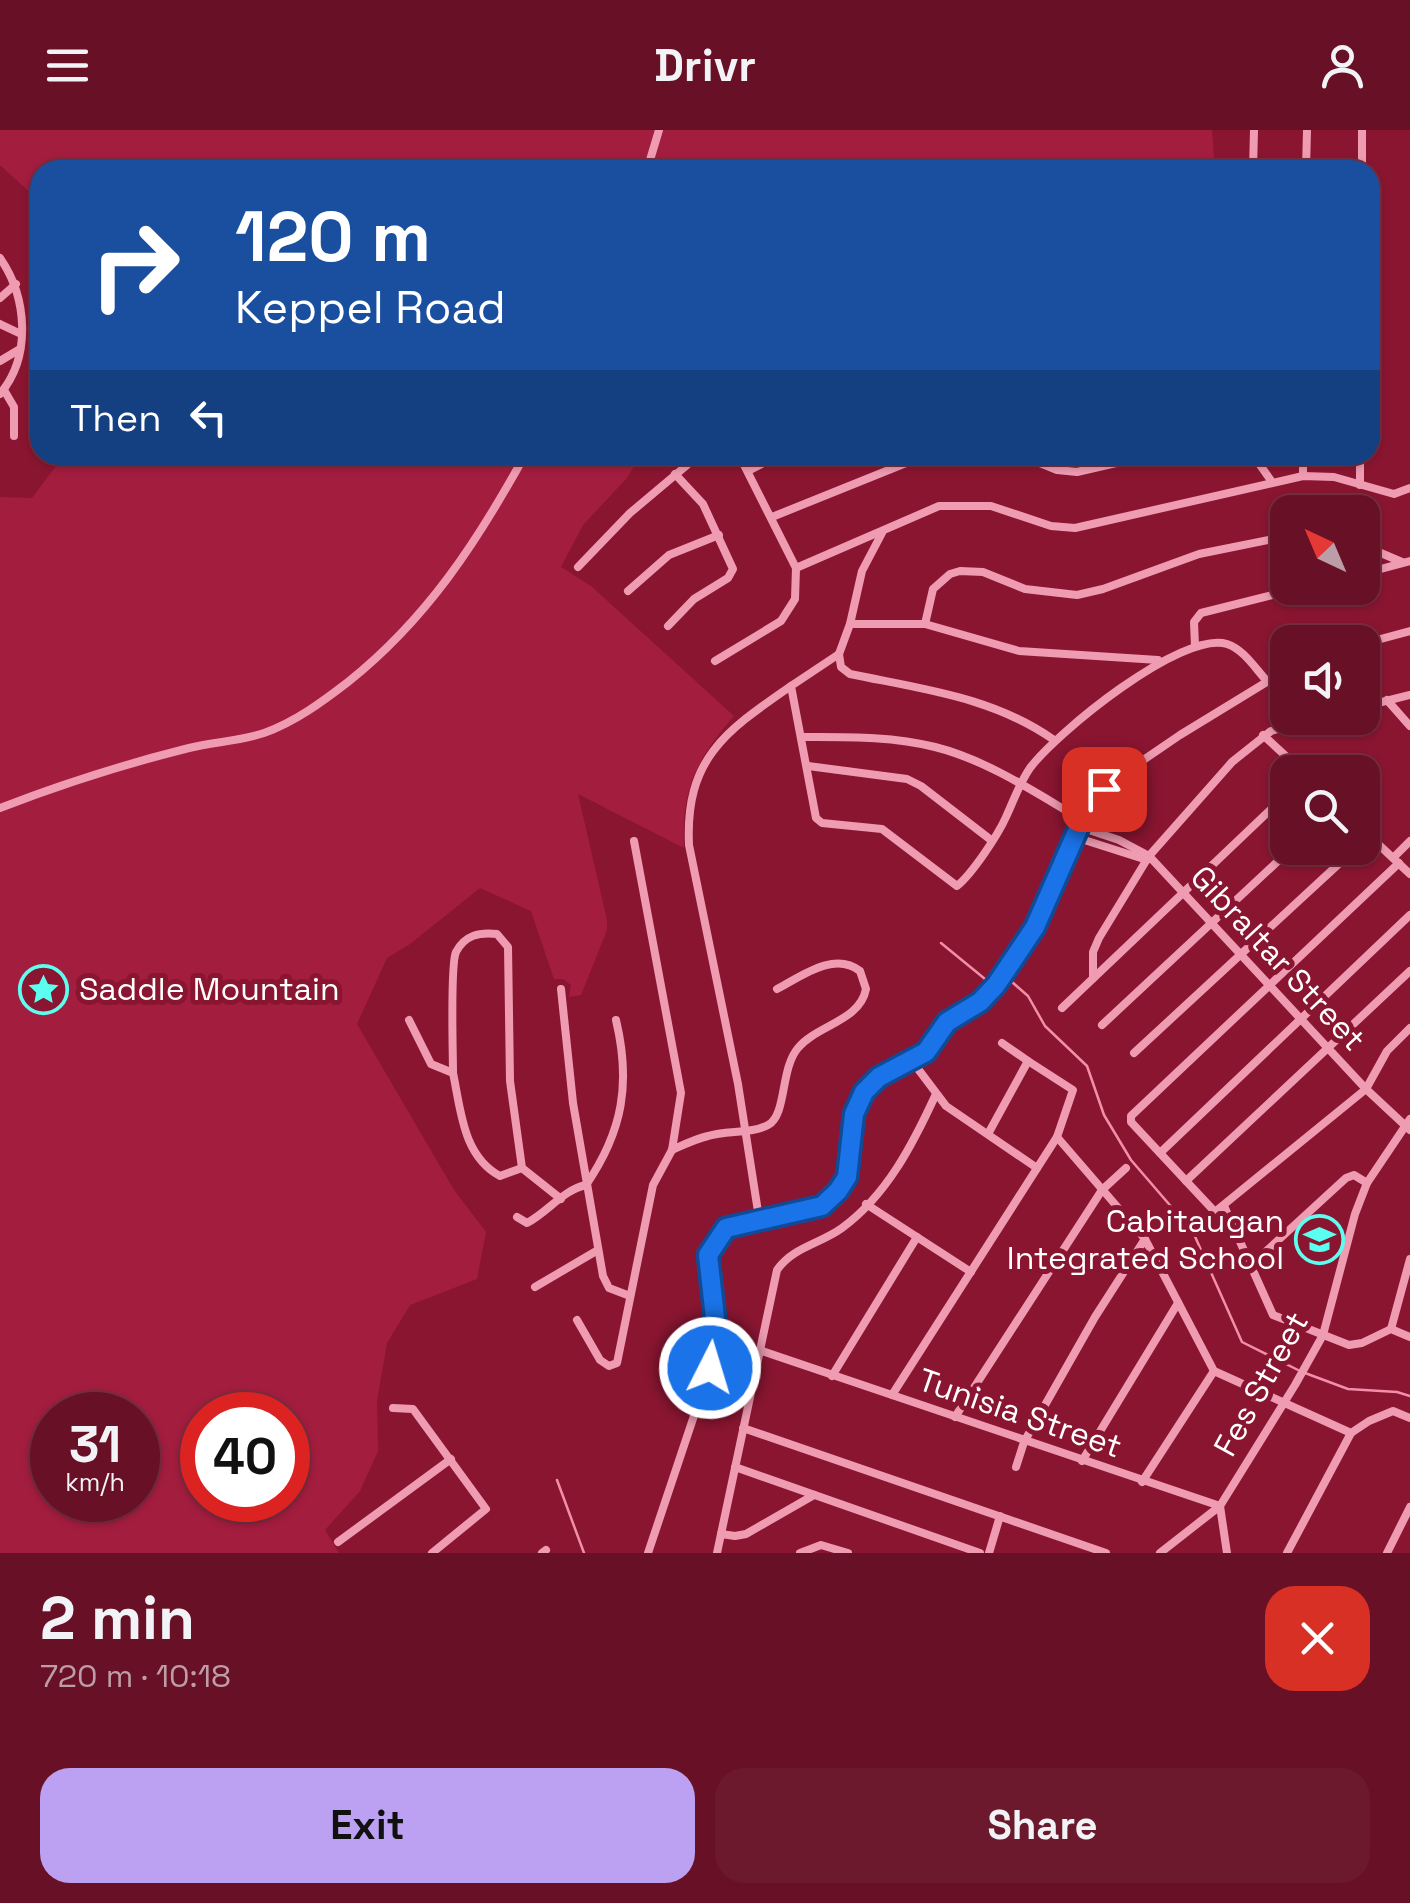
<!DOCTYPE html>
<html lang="en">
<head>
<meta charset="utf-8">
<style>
  :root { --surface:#681025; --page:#6d192d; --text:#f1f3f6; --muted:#bd9da7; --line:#7b3042; --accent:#bca0f2 }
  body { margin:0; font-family:"Space Grotesk",sans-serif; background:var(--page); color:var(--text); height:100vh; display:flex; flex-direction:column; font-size:38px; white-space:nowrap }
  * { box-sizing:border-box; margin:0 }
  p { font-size:32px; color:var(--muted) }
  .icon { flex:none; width:55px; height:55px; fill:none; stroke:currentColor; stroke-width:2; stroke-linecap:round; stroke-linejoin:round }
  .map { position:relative; height:1423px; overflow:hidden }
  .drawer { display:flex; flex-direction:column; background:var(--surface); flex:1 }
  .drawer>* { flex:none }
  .top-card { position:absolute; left:30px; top:30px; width:1350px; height:305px; border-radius:30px; box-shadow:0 2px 8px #0004,0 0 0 2px var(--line); background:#1a4fa0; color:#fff; overflow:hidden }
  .needle { width:65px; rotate:316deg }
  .fabs { position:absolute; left:1270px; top:365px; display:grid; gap:20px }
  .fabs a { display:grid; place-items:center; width:110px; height:110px; border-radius:20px; background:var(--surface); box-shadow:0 2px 8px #0004,0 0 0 2px var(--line); font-size:50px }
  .speed { position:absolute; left:30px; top:1262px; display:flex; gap:20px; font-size:50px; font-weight:700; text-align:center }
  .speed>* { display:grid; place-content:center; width:130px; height:130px; border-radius:50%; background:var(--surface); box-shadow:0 2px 8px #0004,0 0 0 2px var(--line); line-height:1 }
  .speed small { font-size:25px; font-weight:400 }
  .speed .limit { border:15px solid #d22; background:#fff; color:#111 }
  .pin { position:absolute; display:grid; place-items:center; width:85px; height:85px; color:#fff; margin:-42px; border-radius:20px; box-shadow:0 5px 15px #0006 }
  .me { position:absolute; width:110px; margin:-55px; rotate:5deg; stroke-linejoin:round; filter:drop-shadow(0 0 8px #0008) }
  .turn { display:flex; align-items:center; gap:35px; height:210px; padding:0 40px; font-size:45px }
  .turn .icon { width:130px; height:130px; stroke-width:2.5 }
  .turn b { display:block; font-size:70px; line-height:85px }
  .then { display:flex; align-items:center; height:95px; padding:0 40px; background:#0003; gap:20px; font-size:38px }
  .round { display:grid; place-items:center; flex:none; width:105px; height:105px; border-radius:30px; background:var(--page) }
  .head { display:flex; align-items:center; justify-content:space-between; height:170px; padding:0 40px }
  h1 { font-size:60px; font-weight:700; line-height:75px }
  .button { display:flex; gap:20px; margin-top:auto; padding:20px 40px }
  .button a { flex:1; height:115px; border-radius:30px; background:var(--accent); color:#111; font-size:40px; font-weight:700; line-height:115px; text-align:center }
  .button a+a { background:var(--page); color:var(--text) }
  header { display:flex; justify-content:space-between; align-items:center; height:130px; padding:0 40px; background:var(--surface); font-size:45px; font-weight:700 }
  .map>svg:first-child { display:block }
  .green { fill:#a31d3f; fill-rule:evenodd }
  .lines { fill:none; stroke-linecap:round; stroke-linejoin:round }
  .stream { stroke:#f28ea9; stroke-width:2.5 }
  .minor { stroke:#ef9cb2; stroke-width:8 }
  .route-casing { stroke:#114b97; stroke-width:25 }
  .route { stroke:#1a73e8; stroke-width:18 }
  .labels { text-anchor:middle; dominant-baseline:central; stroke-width:10; stroke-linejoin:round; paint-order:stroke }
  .street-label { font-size:32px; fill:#fff; stroke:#8a1531 }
  .poi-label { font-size:32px; fill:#fff; stroke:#8a1531; text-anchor:start }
</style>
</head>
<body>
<header><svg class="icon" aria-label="menu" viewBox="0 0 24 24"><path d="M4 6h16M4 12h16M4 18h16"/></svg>Drivr<svg class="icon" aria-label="person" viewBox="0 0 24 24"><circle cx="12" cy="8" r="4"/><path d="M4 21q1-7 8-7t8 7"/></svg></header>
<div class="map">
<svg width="1410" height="1423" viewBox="0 0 1410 1423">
  <rect width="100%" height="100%" fill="#8a1531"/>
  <g class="green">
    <path d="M0 0H1212L1215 40H40V85L36 68 0 35Z"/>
    <path d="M56 325H641L626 349 583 395 561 437 591 456 734 586C696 630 681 659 684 718L578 664 607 790V800L581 865 569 867 571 855 563 849H554L531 781 480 758 410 814 387 828 357 894 454 1060 486 1102 477 1149 410 1175 387 1213 377 1271 378 1321 360 1361 325 1400 339 1423H0V367L32 368 56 336ZM52 1285H138V1370H52ZM202 1285H288V1370H202Z"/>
  </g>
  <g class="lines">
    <g class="stream">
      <path d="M941 813 985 849 1012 852 1028 866 1045 896 1087 936 1104 985 1131 1030 1193 1102 1242 1212 1298 1240"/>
      <path d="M1305 1243 1348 1259 1397 1262 1410 1266"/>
      <path d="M557 1350 584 1423"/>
    </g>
    <g class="minor">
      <path d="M647 40 659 0"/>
      <path d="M1022 40 1052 32 1079 40"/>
      <path d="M1253 40 1254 0"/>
      <path d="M1306 40 1307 0"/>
      <path d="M1362 40V0"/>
      <path d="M0 128C27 167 32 226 0 264"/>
      <path d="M0 168 16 154"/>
      <path d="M0 194 21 204"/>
      <path d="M0 231 20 219"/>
      <path d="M4 260 14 277V306"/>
      <path d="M1020 325 1057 340 1077 342 1151 325"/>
      <path d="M1253 325 1272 352"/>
      <path d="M748 341 779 325"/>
      <path d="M1303 346V325"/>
      <path d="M1360 355V325"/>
      <path d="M772 387 926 325"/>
      <path d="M882 403 862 441 850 494H925L1019 521 1158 530"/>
      <path d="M1362 415 1402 432"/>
      <path d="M578 437 630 383 699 325"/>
      <path d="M796 438 939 376H991L1051 396 1075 398 1303 346 1334 347 1394 364 1410 358"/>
      <path d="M1362 444 1410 431"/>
      <path d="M628 461 669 425 719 405"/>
      <path d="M850 494 839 524 791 556 816 688 822 693 882 699 957 756C972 744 998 705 1006 687 1014 670 1019 654 1030 638 1056 603 1182 500 1227 514 1243 519 1255 538 1266 550"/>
      <path d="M925 494 933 459 950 444 960 441 983 442 1025 459 1077 465 1103 459 1199 424 1288 406"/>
      <path d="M668 496 694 469 728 448 733 439 703 374 675 344"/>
      <path d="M1362 514 1410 501"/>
      <path d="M1195 516 1194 492 1201 483 1300 458"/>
      <path d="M839 524 841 537 850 544C922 559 993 567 1054 610"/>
      <path d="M715 531 781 491 795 469 796 438 739 325"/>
      <path d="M1387 570 1410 596"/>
      <path d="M1362 577 1410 565"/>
      <path d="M1263 605 1303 642"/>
      <path d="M803 607C847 607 892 606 935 617 987 630 1036 663 1082 690"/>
      <path d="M808 636 907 649 921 656 991 710"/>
      <path d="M0 678C62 654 125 634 189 618 214 612 240 611 264 603 295 592 322 572 348 552 427 489 477 412 525 325"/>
      <path d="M1080 697 1119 710 1149 726 1366 959 1410 1000"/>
      <path d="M1362 699 1410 744"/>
      <path d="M1075 707 1147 730"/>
      <path d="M1393 728 1410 711"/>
      <path d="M1093 848V822L1099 808 1149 726 1232 632 1271 601 1320 588"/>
      <path d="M561 859 573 973 603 1146 609 1158 630 1166"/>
      <path d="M1062 878 1288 663"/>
      <path d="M409 890 431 934 453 943C461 981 463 1026 500 1046L522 1038"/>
      <path d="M1102 895 1292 718"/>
      <path d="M1002 913 1028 931"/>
      <path d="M1134 923 1356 718"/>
      <path d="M912 931 946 976 1037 1038"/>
      <path d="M453 943C453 922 450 835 456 822 465 805 479 802 497 804L508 817 510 951 522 1038 561 1069"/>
      <path d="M1057 1007 1145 1109 1214 1241 1351 1303 1369 1291 1393 1281 1410 1288"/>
      <path d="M672 1020C683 1015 695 1009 708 1006 726 1000 752 1004 768 995 787 985 780 939 798 918 817 895 860 891 866 859L860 841C834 821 802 846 777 859"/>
      <path d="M1160 1023 1410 785"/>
      <path d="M1186 1051 1410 841"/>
      <path d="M866 1074 971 1142"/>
      <path d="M1224 1076 1273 1185 1349 1215 1362 1213 1391 1199 1410 1207"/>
      <path d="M1216 1083 1131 992V986L1399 733"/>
      <path d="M517 1087 527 1093C548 1082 563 1060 586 1055 623 1001 631 953 616 890"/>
      <path d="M759 1088 738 954 689 715C685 628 726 601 791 556"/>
      <path d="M1200 1094 1366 959 1387 921 1410 898"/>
      <path d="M1250 1136 1346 1048 1354 1045 1367 1053"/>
      <path d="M535 1157 598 1120"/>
      <path d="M577 1190 600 1230 609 1236 617 1233 653 1055 672 1020 681 963 634 711"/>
      <path d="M1391 1199 1410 1129"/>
      <path d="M759 1220 1220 1376 1227 1423"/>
      <path d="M832 1246 917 1107"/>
      <path d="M892 1265 1057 1007 1073 960 1028 931 988 1004"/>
      <path d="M393 1278 413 1279 486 1379 432 1423"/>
      <path d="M955 1287 1102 1060 1126 1038"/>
      <path d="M743 1298 1106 1423"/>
      <path d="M1082 1331 1178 1173"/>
      <path d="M735 1337 980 1423"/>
      <path d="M1016 1337 1024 1312 1095 1187 1145 1109"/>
      <path d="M1142 1352 1214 1241"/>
      <path d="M721 1404 735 1406 746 1404 814 1365"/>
      <path d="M338 1412 451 1329"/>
      <path d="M542 1423 546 1420"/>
      <path d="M648 1423 710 1238 715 1188 708 1125 726 1098 822 1076 838 1061 847 1047 854 984 864 962 879 947 923 925 947 892 980 873 997 855 1035 797 1093 670 1114 650 1180 605 1288 539"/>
      <path d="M717 1423 777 1140C793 1117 820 1114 842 1098 887 1065 913 1014 936 964"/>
      <path d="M800 1423 821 1415 848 1423"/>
      <path d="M989 1423 1000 1386"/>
      <path d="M1160 1423 1220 1376 1295 1255 1323 1205 1355 1084 1367 1053 1410 989"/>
      <path d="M1287 1423 1351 1303"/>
      <path d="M1387 1423 1410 1377"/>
    </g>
  </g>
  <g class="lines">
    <defs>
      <path id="route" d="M710 1238 715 1188 708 1125 726 1098 822 1076 838 1061 847 1047 854 984 864 962 879 947 926 922 947 892 980 872 996 855 1035 797 1086 681 1104 659"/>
    </defs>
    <use href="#route" class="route-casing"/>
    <use href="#route" class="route"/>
  </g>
  <defs>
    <symbol id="sight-ring" viewBox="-11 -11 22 22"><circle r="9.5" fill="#8a1531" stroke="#5bfff0" stroke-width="1.5"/><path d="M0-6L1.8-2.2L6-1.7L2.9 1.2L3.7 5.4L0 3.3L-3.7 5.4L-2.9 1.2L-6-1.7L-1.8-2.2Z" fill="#5bfff0"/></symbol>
    <symbol id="school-ring" viewBox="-11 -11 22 22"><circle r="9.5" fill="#8a1531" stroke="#5bfff0" stroke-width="1.5"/><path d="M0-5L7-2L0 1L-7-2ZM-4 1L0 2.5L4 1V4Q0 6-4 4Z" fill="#5bfff0"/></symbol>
  </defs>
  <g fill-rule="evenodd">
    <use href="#sight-ring" x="16" y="832" width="55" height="55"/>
    <use href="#school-ring" x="1292" y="1082" width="55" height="55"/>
  </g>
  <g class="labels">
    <g class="street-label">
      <text transform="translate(1278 828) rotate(47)">Gibraltar Street</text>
      <text transform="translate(1261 1254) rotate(-61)">Fes Street</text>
      <text transform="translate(1020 1283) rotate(19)">Tunisia Street</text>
    </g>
    <g class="poi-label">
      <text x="79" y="859">Saddle Mountain</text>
      <text x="1284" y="1091" text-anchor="end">Cabitaugan<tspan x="1284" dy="37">Integrated School</tspan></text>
    </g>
  </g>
</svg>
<div class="fabs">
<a><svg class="needle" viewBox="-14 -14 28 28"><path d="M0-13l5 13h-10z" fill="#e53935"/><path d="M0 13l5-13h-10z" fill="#bd9da7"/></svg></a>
<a><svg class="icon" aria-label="sound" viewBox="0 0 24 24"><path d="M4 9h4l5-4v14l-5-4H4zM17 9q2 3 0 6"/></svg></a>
<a><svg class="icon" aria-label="search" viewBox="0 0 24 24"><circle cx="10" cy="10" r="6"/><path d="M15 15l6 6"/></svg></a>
</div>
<div class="speed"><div>31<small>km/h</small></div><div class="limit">40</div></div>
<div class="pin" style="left:1104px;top:659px;background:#d93025"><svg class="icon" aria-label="arrive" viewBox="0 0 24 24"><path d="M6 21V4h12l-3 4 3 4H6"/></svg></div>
<svg class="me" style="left:710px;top:1238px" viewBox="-20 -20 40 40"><circle r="17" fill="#1a73e8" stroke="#fff" stroke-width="3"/><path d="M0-11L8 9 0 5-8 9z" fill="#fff"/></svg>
<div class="top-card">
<div class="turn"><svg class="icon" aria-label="right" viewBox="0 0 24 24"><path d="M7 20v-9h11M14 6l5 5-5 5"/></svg><div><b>120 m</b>Keppel Road</div></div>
<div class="then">Then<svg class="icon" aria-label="left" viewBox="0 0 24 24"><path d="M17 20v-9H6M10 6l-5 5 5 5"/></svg></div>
</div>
</div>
<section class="drawer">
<div class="head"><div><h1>2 min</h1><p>720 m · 10:18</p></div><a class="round" style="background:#d93025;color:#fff"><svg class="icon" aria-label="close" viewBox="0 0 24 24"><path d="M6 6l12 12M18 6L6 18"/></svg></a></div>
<div class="button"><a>Exit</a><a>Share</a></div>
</section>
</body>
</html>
